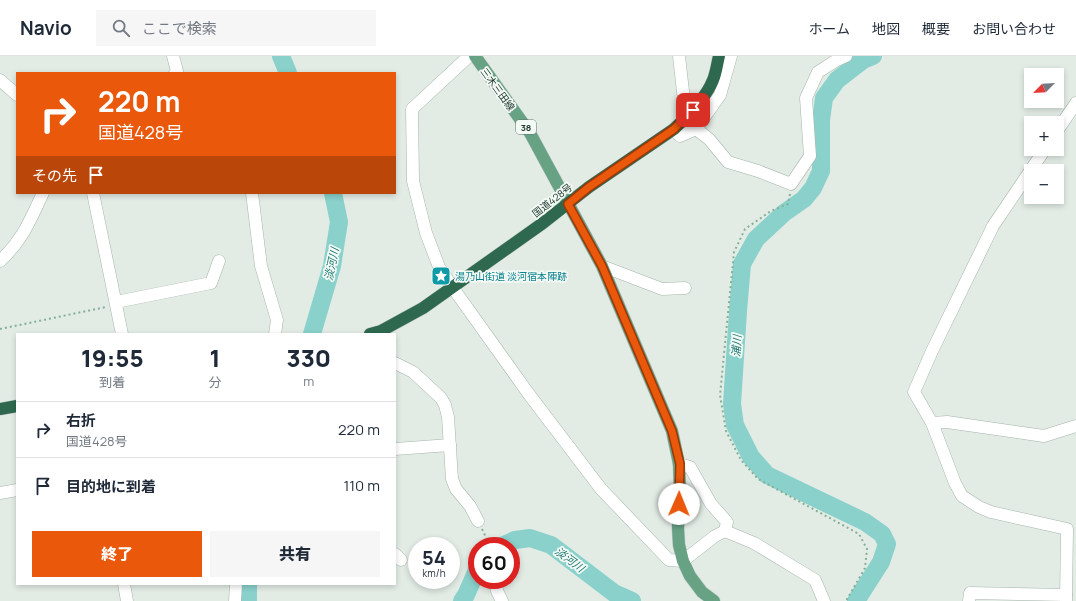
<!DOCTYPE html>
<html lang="ja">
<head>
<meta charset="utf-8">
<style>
  :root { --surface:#fff; --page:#f6f6f7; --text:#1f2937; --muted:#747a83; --line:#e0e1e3; --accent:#ea580c }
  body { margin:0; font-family:Manrope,"Noto Sans JP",sans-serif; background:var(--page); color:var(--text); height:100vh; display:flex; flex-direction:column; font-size:15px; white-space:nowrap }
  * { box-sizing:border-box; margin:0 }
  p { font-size:13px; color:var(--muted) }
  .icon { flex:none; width:22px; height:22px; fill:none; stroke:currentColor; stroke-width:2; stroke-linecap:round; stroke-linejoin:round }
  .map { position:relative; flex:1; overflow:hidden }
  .details { position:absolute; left:16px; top:277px; width:380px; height:252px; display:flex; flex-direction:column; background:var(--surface); border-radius:0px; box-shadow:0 2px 6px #0003 }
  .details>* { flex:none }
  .hud { position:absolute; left:16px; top:16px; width:380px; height:122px; border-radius:0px; box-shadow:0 2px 6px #0003; background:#ea580c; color:#fff; overflow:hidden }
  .needle { width:26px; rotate:246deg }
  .controls { position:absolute; left:1024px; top:12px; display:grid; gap:8px }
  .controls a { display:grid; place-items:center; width:40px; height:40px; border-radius:0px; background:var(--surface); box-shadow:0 2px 6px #0003; font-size:20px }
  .speed { position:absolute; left:408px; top:481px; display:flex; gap:8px; font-size:20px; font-weight:700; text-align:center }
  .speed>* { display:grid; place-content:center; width:52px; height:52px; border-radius:50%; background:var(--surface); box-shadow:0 2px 6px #0003; line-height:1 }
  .speed small { font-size:10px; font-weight:400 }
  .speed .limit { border:6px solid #d22; background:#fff; color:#111 }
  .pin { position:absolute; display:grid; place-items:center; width:34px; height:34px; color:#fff; margin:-17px; border-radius:8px; box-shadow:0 2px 6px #0006 }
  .me { position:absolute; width:44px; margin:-22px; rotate:1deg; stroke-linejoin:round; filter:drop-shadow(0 0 3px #0008) }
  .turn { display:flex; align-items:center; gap:14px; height:84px; padding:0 16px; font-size:18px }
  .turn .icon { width:52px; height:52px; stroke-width:2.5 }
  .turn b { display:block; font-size:28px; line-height:34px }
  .then { display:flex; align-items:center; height:38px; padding:0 16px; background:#0003; gap:8px; font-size:15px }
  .eta { display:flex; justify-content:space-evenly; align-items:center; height:68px; text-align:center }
  .eta b { font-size:24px; font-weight:800; line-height:28px }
  .button { display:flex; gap:8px; margin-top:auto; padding:8px 16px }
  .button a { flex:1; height:46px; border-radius:0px; background:var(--accent); color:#fff; font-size:16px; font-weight:800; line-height:46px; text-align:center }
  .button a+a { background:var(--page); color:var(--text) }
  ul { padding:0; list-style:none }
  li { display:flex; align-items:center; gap:12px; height:56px; padding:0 16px; border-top:1px solid var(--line) }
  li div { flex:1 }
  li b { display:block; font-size:15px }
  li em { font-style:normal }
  header { display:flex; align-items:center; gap:24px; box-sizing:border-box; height:56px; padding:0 20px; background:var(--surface); border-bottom:1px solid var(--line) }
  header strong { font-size:19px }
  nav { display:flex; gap:22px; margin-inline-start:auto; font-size:14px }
  .search { width:280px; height:36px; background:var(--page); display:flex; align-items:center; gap:10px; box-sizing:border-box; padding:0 14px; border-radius:0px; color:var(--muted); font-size:15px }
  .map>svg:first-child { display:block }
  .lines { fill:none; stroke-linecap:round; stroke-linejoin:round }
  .river { stroke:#8ad1cb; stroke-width:18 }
  .street-casing { stroke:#a5b4ab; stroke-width:13 }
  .primary-casing { stroke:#c1c9c5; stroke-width:13 }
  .highway-casing { stroke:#c1c9c5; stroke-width:13 }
  .path { stroke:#83b097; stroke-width:2; stroke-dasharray:2 3; stroke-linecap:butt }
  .street { stroke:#fff; stroke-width:12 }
  .primary { stroke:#67a285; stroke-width:12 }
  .highway { stroke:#2e694f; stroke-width:12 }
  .route-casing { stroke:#983908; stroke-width:10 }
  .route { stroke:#ea580c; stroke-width:7 }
  .labels { text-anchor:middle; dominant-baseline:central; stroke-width:3.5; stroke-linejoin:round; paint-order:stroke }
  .shield { fill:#f3f9f4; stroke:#61756b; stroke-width:1 }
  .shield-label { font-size:9px; font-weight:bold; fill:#223d30 }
  .street-label { font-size:10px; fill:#223d30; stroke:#f3f9f4 }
  .culture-label { font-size:10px; fill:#0d838f; stroke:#f3f9f4; text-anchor:start }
  .water-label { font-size:11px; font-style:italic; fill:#1c7973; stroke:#f3f9f4 }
</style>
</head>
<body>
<header>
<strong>Navio</strong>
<div class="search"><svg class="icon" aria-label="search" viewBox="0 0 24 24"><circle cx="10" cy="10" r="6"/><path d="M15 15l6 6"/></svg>ここで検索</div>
<nav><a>ホーム</a><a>地図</a><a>概要</a><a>お問い合わせ</a></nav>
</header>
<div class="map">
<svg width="1076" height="545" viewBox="0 0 1076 545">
  <rect width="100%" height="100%" fill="#e2ece5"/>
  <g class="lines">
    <g class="river">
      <path d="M281 0 288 17"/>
      <path d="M312 278 332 210 339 166 333 137"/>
      <path d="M502 490 515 484 530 482 551 489 614 537 632 545"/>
      <path d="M248 545V528"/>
      <path d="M462 545 466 539 477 514"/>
      <path d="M856 545 881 506 887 488 882 478 865 466 767 419 751 401 735 369 732 348 738 255 742 208 756 183 784 157 804 143 813 132 821 115V64L824 42 837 24 863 4 873 0"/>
    </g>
    <defs>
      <g id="street">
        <path d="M173 0 177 15 175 17"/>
        <path d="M469 0 412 53 413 125 426 177 439 211 453 232 528 337 601 433 669 504 683 505 715 480 725 475 754 487 815 524 824 545"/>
        <path d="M679 0 686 62"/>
        <path d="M0 24 17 39"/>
        <path d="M674 73 680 80 696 73 720 39 731 0"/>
        <path d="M696 73 709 83 728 106 758 115 791 128 810 100 806 42 818 16 837 4 846 0"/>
        <path d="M1057 75 1076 47"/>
        <path d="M1045 93 993 170 932 295 914 336 932 367 955 427 962 440 979 451 991 456 1067 473 1066 545"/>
        <path d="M93 137 122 278"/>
        <path d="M252 137 261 210 277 264 275 278"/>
        <path d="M0 205C23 184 30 164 43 137"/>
        <path d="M602 210 662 233 685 232"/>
        <path d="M116 246 211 227 219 205"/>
        <path d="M395 307 413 316 441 342 445 349 448 361 452 423 456 433 470 450 478 465"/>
        <path d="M932 367 947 366 1044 380 1076 370"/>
        <path d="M395 393 450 389"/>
        <path d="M679 408 690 411 711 448 727 466 725 475"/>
        <path d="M0 437 17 434"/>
        <path d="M395 498 401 504"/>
        <path d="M496 524 497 535 502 545"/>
        <path d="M124 528 127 545"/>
        <path d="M235 545 236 528"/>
        <path d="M969 545 970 537 1066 539"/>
      </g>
      <path id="primary" d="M475 0 530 77 602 210 672 375 679 408 680 436 678 472 679 489 683 505 690 520 702 536 714 545"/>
      <g id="highway">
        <path d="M370 278 381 275 423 252 543 167 589 131 674 73C688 60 706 42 713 24 716 17 717 8 719 0"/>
        <path d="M0 353 17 350"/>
      </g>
    </defs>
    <use href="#street" class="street-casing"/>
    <use href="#primary" class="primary-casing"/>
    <use href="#highway" class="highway-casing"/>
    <g class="path">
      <path d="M790 138 788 148 771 155 745 173 734 196 720 339 726 375 741 404 758 423 859 478 867 493 865 512 846 545"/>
      <path d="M0 273 106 251"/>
      <path d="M482 473 490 490"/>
    </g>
    <use href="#street" class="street"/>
    <use href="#primary" class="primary"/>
    <use href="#highway" class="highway"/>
  </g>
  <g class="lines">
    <defs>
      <path id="route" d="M679 448 680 408 672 375 602 210 568 148 589 131 674 73 693 54"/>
    </defs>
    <use href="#route" class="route-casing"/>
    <use href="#route" class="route"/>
  </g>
  <defs>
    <symbol id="sight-square" viewBox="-11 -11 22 22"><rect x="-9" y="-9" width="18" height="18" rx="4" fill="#0f9aa8" stroke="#f3f9f4"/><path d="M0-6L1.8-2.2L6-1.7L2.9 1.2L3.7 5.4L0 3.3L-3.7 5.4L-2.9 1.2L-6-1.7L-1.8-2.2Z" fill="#fff"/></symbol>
  </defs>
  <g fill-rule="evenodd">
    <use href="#sight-square" x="430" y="209" width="22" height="22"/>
  </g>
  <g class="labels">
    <rect class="shield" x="516" y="64" width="20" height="14" rx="3"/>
    <g class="shield-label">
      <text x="526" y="71">38</text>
    </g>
    <g class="street-label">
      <text transform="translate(498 33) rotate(54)">三木三田線</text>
      <text transform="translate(552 144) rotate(-38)">国道428号</text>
    </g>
    <g class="culture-label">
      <text x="455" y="220">湯乃山街道 淡河宿本陣跡</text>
    </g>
    <g class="water-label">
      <text transform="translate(331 208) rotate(-78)">淡河川</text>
      <text transform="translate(736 290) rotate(-86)">浦川</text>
      <text transform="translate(570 503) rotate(37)">淡河川</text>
    </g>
  </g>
</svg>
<div class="controls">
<a><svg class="needle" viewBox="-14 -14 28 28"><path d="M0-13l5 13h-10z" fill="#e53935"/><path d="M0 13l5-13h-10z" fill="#747a83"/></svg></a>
<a>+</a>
<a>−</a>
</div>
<div class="speed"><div>54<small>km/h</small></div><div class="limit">60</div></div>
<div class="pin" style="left:693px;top:54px;background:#d93025"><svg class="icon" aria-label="arrive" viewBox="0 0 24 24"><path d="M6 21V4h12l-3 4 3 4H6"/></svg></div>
<svg class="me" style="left:679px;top:448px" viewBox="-20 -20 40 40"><circle r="19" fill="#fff"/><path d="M0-13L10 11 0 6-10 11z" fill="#ea580c"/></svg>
<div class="hud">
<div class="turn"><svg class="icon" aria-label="right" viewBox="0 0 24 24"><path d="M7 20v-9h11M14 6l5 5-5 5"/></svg><div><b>220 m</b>国道428号</div></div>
<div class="then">その先<svg class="icon" aria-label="arrive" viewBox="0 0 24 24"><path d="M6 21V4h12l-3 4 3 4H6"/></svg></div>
</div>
<section class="details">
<div class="eta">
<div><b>19:55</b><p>到着</p></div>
<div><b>1</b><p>分</p></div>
<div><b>330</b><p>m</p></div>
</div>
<ul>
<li><svg class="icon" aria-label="right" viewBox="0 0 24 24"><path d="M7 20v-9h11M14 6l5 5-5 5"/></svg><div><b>右折</b><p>国道428号</p></div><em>220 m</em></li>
<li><svg class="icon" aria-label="arrive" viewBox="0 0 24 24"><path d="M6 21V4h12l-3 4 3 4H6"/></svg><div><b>目的地に到着</b></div><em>110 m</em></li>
</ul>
<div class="button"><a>終了</a><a>共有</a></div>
</section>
</div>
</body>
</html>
